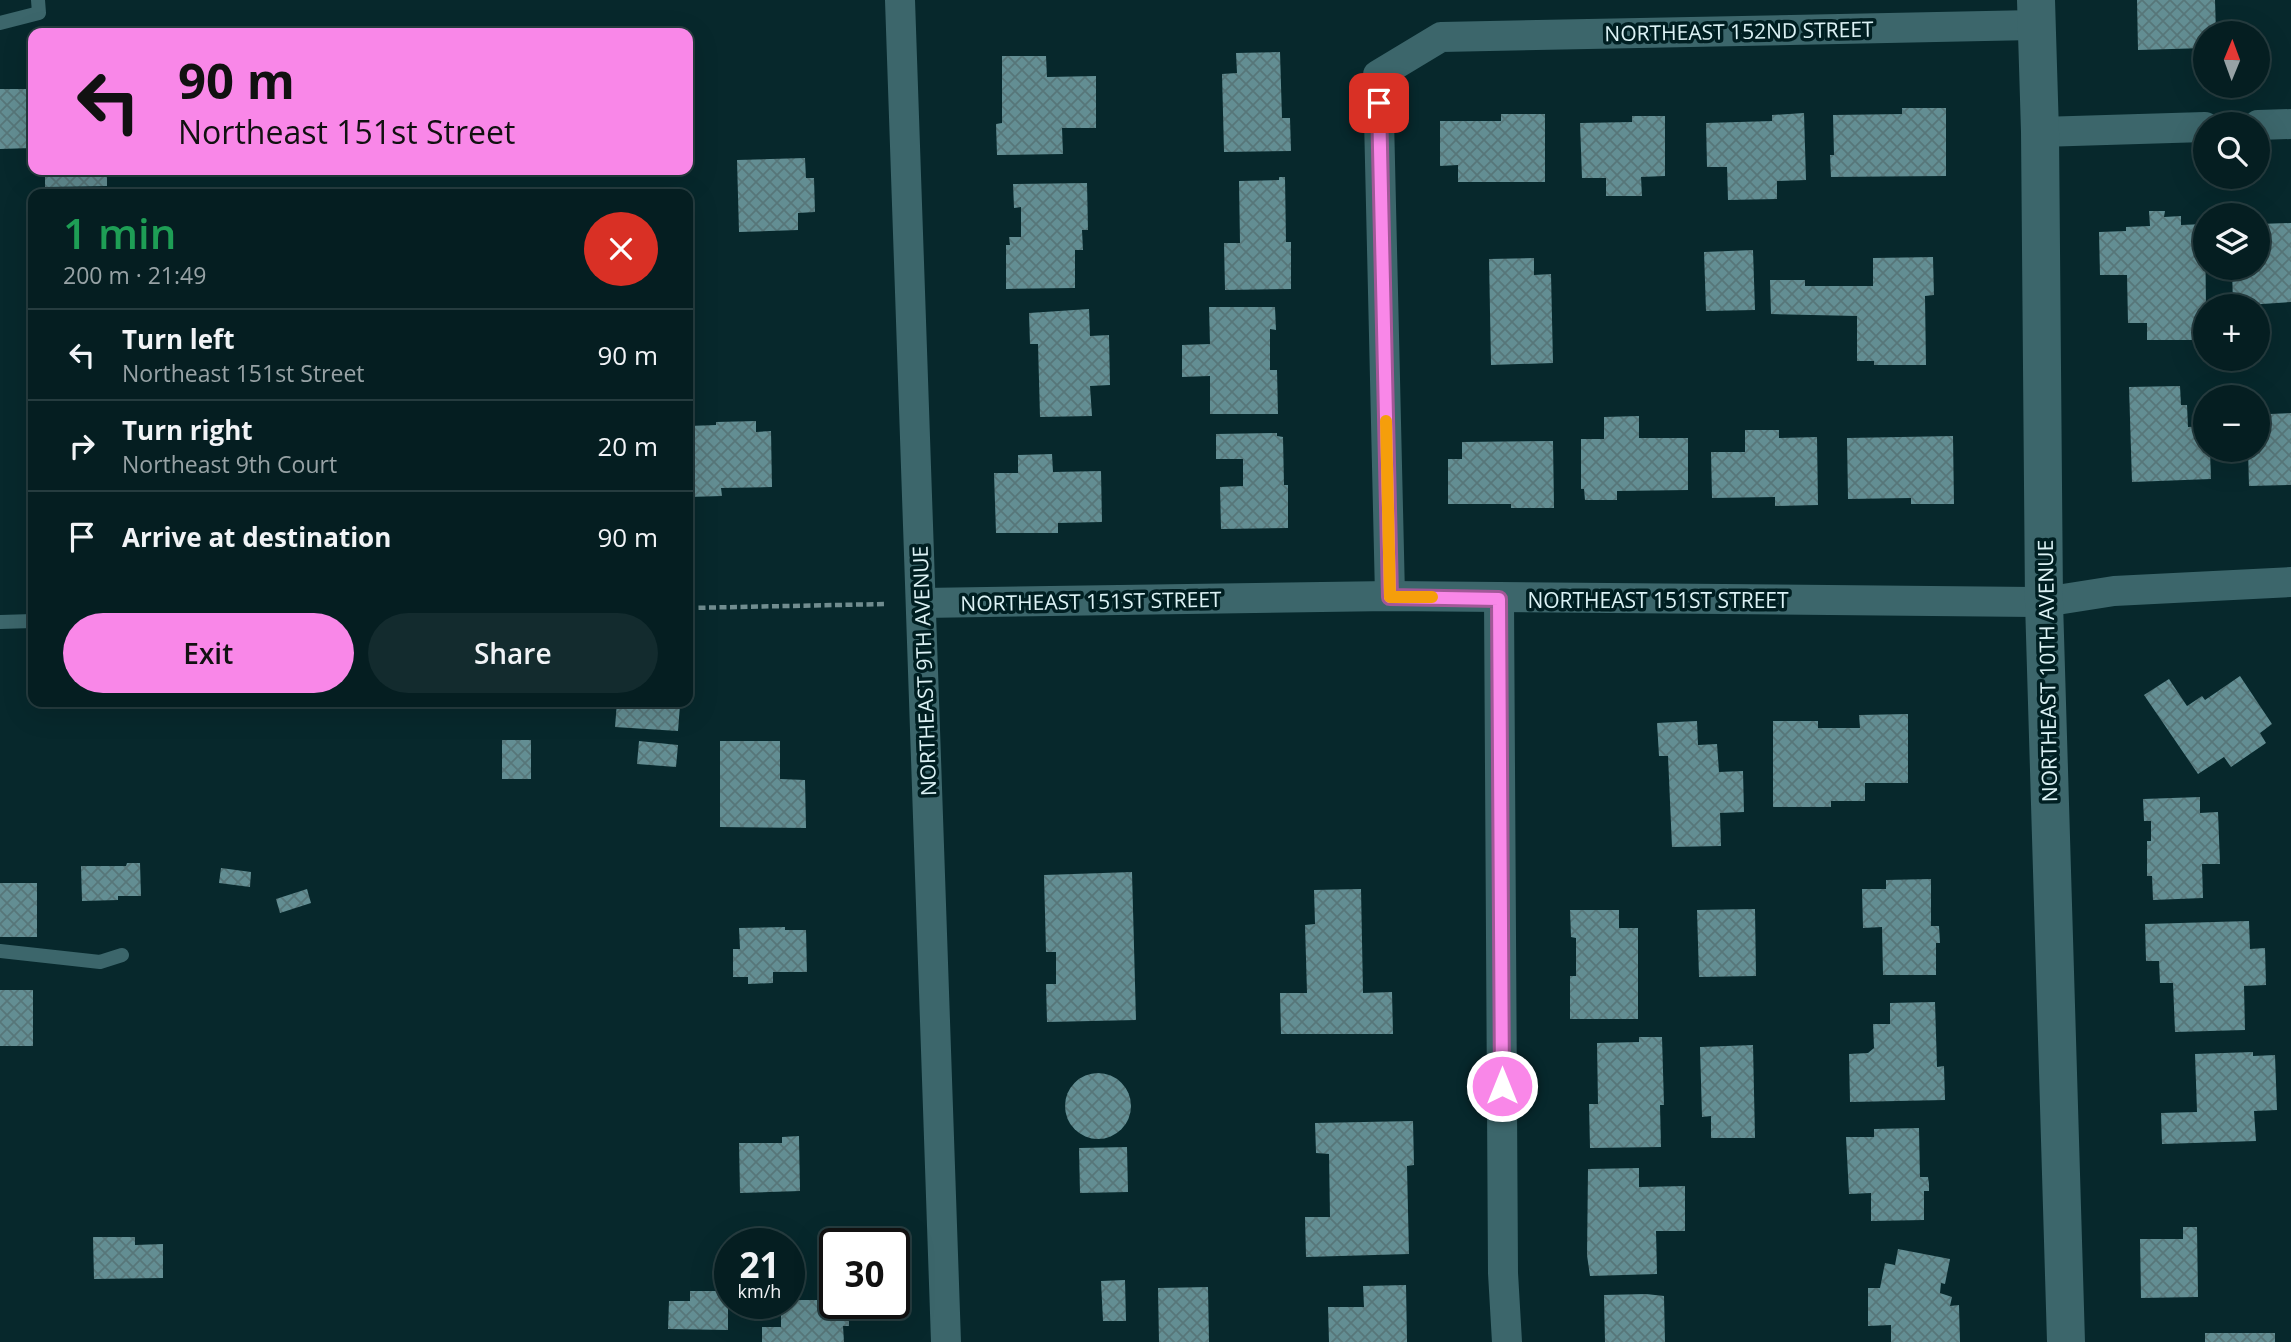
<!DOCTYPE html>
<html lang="en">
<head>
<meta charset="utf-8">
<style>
  :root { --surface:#051e21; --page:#132b2e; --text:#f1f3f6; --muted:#97a2a5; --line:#263c3f; --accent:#f987e8 }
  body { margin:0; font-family:"Open Sans",sans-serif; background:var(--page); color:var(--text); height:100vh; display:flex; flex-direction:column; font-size:26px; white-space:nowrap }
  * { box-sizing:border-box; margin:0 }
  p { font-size:23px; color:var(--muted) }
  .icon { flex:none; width:38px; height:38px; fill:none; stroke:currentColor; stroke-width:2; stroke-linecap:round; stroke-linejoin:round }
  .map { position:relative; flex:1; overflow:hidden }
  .panel { position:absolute; left:28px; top:189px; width:665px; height:518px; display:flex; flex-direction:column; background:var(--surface); border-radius:14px; box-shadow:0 7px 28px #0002,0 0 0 2px var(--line) }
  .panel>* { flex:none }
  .banner { position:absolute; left:28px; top:28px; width:665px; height:147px; border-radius:14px; box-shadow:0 7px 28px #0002,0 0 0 2px var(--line); background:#f987e8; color:#111; overflow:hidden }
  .needle { width:46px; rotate:1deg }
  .controls { position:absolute; left:2193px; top:21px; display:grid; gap:14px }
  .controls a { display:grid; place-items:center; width:77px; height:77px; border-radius:50%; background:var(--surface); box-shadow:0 7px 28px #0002,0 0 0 2px var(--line); font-size:35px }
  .speed { position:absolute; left:714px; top:1228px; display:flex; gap:14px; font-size:35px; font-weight:700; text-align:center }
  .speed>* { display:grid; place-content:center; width:91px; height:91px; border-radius:50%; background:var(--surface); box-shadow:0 7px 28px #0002,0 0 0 2px var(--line); line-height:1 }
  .speed small { font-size:18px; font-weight:400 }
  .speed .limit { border:4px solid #111; border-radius:10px; background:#fff; color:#111 }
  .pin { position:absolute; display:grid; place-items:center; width:60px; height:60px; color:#fff; margin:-30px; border-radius:14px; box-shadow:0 4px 10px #0006 }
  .me { position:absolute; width:77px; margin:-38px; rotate:0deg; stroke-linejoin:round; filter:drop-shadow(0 0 5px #0008) }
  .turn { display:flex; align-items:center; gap:24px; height:147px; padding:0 35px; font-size:32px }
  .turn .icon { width:91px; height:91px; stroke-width:2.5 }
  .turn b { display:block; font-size:49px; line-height:60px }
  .round { display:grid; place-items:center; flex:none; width:74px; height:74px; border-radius:37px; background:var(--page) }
  .summary { display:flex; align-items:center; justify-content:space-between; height:119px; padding:0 35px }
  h1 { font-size:42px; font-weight:600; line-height:52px; color:#1e9e55 }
  .cta { display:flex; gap:14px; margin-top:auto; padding:14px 35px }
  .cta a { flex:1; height:80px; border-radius:42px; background:var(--accent); color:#111; font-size:28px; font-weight:600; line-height:80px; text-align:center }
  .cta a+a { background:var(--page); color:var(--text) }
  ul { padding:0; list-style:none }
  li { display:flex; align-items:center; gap:21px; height:91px; padding:0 35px; border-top:2px solid var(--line) }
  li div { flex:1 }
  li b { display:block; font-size:26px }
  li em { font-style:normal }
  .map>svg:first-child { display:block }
  .building { fill:url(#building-cross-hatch) }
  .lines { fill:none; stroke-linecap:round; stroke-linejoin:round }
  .path { stroke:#718d90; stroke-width:4.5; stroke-dasharray:7 3.5; stroke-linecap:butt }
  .lane { stroke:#3c666b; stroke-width:14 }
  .street { stroke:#3c666b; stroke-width:30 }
  .secondary { stroke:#3c666b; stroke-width:38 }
  .route-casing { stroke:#a25897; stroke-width:18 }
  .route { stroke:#f987e8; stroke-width:12 }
  .slow { stroke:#f59e0b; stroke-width:12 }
  .labels { text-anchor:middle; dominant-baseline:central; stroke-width:7; stroke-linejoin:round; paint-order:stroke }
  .street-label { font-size:21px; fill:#dcf2f5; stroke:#001f22 }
</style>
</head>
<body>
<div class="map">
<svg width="2291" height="1342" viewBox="0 0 2291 1342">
  <defs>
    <pattern id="building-cross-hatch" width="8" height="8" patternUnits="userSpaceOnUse" patternTransform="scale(1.75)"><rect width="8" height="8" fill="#638e93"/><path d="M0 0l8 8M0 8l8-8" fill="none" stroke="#577679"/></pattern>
  </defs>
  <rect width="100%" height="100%" fill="#07282c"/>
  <g class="building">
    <path d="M2137 0H2215L2216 33H2205V48L2138 50Z"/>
    <path d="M1280 52 1282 118H1290L1291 151 1224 152 1222 74 1237 73 1236 53Z"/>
    <path d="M1002 56H1046L1047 77 1096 76V128H1062L1063 154 997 155 996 124 1002 123Z"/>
    <path d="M0 89H33V148L0 149Z"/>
    <path d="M1902 108H1946V176L1831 177 1830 155H1834L1833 115 1902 114Z"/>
    <path d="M1804 113 1806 180 1777 181V199L1728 200 1727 167H1707L1706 123 1772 121V115Z"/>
    <path d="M1501 114H1545V182H1458V165L1440 166V121H1501Z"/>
    <path d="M1632 116H1665V176L1641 177 1642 196H1606V178H1582L1580 123 1632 122Z"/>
    <path d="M805 158 806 178H814L815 212 798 213V230L739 232 737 160Z"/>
    <path d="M45 170H107V186L45 187Z"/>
    <path d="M1279 177H1285L1286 242H1291V289L1225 290 1224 243H1240L1239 181 1279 180Z"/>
    <path d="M1087 183 1088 230H1082L1083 250H1075V288L1006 289V245H1010L1009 237H1021V207L1014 208 1013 184Z"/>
    <path d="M2149 211H2165L2164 217 2181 216V225L2205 224 2206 306 2205 321 2201 322V340H2147V323H2128L2127 275H2100L2099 232 2126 231V227L2150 226Z"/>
    <path d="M2291 223V302L2233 306 2232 268H2258V224Z"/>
    <path d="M1753 250 1755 310 1706 311 1704 252Z"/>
    <path d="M1933 257 1934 295 1925 296 1926 365H1874V361H1857V316L1771 314 1770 280H1805V286H1873V258Z"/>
    <path d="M1534 258V275L1551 274 1553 363 1491 365 1489 259Z"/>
    <path d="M1209 307H1275L1276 330 1270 329V370H1277L1278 414H1210V376L1182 377V345L1210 344Z"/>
    <path d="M1089 309 1090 336 1109 335 1110 385 1090 386 1092 416 1040 417 1038 344H1030L1029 313Z"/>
    <path d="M2180 386 2181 405H2187L2188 427 2205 426V450H2210L2211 479 2132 482 2129 387Z"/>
    <path d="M2291 413V485L2249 486 2248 450H2258V433H2270V414Z"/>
    <path d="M1639 416V438H1688V490L1617 491V500H1585L1584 489H1581V439H1604V417Z"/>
    <path d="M756 421V432L771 431 772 487 721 488 722 496 688 497V426L716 425V422Z"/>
    <path d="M1745 430H1779V438L1817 437 1818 505 1775 506V497L1712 498 1711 452H1745Z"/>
    <path d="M1277 433V436L1283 437 1284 485H1288V528L1221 529 1220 487 1243 486V459H1216V434Z"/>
    <path d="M1953 436 1954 504H1911V498L1848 499 1847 438Z"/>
    <path d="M1553 441 1554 508H1511V504H1448V459H1462V442Z"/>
    <path d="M1052 454 1053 472 1101 471 1102 522 1058 523V533H996L994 473H1018V455Z"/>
    <path d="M2240 676 2272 724 2260 733 2266 743 2231 767 2224 757 2198 774 2144 695 2169 679 2187 706 2202 696 2205 700Z"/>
    <path d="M617 702 680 705 678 731 615 727Z"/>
    <path d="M1908 714V783H1865V801H1831V807H1773V721H1818V728H1860L1859 715Z"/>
    <path d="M1697 721 1698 745 1717 744 1719 772 1743 771 1744 812 1720 813 1721 846 1672 847 1668 756H1659L1657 723Z"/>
    <rect x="502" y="740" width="29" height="39"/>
    <path d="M639 741 678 745 676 767 637 764Z"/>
    <path d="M720 741H780V779L805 780 806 828 720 827Z"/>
    <path d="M2200 797V813L2218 812 2220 864H2202L2203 898 2153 900 2152 876H2147V841H2151V821H2144L2143 799Z"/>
    <path d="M127 863H140L141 896H118V900L82 901 81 866H126Z"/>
    <path d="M221 868 251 872 250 887 219 883Z"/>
    <path d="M1132 872 1136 1020 1047 1022 1046 984H1056V952H1046L1044 875Z"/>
    <path d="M1931 879V926H1939L1940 943H1936V975H1883L1882 927 1863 928 1862 889H1886V880Z"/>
    <rect x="0" y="883" width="37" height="54"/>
    <path d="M307 889 311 903 280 913 276 899Z"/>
    <path d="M1361 889 1363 993 1392 992 1393 1034H1281L1280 993H1307L1305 925 1315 924 1314 890Z"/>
    <path d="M1755 909 1756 976 1699 977 1697 910Z"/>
    <path d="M1570 910H1619V928H1638V1019H1570V976H1576V938L1571 937Z"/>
    <path d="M2249 921 2250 949 2265 948 2266 985 2244 986 2245 1030 2175 1032 2173 983H2160L2159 961H2146L2145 924Z"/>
    <path d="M785 927V930H806L807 972H773V983L748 984V977H733V949H740L739 928Z"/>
    <rect x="0" y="990" width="33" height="56"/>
    <path d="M1935 1002 1937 1067 1944 1066 1945 1100 1850 1102 1849 1054 1868 1053 1874 1048 1873 1024H1890V1003Z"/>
    <path d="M1639 1037H1662L1664 1105H1660L1661 1147 1590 1148 1589 1104H1598L1597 1043 1639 1042Z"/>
    <path d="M1753 1045 1755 1138H1711V1116L1702 1117 1700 1047Z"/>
    <path d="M2253 1052V1056L2275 1055 2277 1110 2254 1111 2256 1141 2162 1144 2161 1113 2197 1112 2195 1054Z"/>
    <circle cx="1098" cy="1106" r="33"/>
    <path d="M1413 1121 1414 1165 1407 1166 1409 1254 1306 1257 1305 1217H1330L1329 1154 1316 1153 1315 1123Z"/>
    <path d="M1919 1128 1920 1177H1928L1929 1184V1191H1924V1220L1871 1221V1193L1849 1194 1846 1137H1874V1129Z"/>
    <path d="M799 1136 800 1191 740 1193 739 1143H782V1137Z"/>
    <path d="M1127 1147 1128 1192 1080 1193 1079 1148Z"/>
    <path d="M1639 1168V1187L1685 1186V1231H1656L1657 1274 1590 1276 1587 1255 1588 1169Z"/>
    <path d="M2183 1227H2197L2198 1297 2141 1298 2140 1239H2183Z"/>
    <path d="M93 1237H135V1245L163 1244V1278L94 1279Z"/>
    <path d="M1898 1249 1950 1259 1945 1284 1941 1283 1940 1293 1952 1297 1950 1306 1959 1305 1960 1342H1891V1325L1868 1326V1288H1880L1885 1263 1895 1265Z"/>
    <path d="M1125 1280 1126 1321H1103L1101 1281Z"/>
    <path d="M1406 1285 1407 1342H1329L1328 1307H1364L1363 1286Z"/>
    <path d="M1208 1287 1209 1342H1159L1158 1288Z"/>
    <path d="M690 1291H728V1330L668 1329 669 1301H690Z"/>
    <path d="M1646 1294 1664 1296 1665 1342H1605L1604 1295Z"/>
    <path d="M789 1300H835V1304H849V1326H843L844 1342H762V1327H781V1304H789Z"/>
    <rect x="2205" y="1333" width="70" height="9"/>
  </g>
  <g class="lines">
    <path class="path" d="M688 608 886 604"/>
    <g class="lane">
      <path d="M0 23 39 13 38 0"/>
      <path d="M0 622 33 621"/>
      <path d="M0 951 100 962 122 955"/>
    </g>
    <g class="street">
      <path d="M900 0 946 1342"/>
      <path d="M2258 125 2291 124"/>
      <path d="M2040 132 2205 127"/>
      <path d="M1390 596 1378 75 1441 37 2037 25"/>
      <path d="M1499 599 1503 1273 1507 1342"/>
      <path d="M922 603 1390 596 2044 602 2114 591 2291 582"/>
    </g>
    <path class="secondary" d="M2036 0 2040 132 2044 602 2066 1342"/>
  </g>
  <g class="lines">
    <defs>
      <path id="route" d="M1379 103 1390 597 1499 599 1502 1086"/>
    </defs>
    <use href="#route" class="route-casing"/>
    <use href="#route" class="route"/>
    <path class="slow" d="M1386 421 1390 597H1432"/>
  </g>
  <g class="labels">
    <g class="street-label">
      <text transform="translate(1739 31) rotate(-1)">NORTHEAST 152ND STREET</text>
      <text x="1658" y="600">NORTHEAST 151ST STREET</text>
      <text transform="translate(1091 601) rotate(-1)">NORTHEAST 151ST STREET</text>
      <text transform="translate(924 671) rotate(-92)">NORTHEAST 9TH AVENUE</text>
      <text transform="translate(2047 671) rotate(-91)">NORTHEAST 10TH AVENUE</text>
    </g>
  </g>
</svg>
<div class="controls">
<a><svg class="needle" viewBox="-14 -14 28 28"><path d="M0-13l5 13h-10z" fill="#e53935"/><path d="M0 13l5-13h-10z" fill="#97a2a5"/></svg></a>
<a><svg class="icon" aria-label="search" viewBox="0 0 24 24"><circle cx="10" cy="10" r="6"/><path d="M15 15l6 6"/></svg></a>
<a><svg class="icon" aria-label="layers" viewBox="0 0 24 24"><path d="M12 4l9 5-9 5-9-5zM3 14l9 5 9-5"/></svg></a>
<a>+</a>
<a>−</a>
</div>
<div class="speed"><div>21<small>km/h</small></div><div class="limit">30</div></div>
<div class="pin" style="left:1379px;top:103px;background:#d93025"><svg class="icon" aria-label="arrive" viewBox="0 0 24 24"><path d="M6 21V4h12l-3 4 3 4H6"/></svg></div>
<svg class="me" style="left:1502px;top:1086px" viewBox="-20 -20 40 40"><circle r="17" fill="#f987e8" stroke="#fff" stroke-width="3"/><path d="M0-11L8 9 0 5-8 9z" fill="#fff"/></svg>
<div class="banner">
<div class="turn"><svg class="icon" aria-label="left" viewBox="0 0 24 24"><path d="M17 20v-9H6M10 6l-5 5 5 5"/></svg><div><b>90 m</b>Northeast 151st Street</div></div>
</div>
<section class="panel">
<div class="summary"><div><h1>1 min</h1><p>200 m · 21:49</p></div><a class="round" style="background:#d93025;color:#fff"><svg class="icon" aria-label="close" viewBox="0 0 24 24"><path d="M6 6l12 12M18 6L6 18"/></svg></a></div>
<ul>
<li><svg class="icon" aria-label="left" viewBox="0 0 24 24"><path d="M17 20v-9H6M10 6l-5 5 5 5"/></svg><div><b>Turn left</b><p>Northeast 151st Street</p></div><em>90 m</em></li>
<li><svg class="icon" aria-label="right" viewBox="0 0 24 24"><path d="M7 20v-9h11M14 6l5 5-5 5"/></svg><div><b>Turn right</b><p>Northeast 9th Court</p></div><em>20 m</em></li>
<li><svg class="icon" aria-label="arrive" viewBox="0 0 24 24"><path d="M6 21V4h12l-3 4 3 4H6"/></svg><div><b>Arrive at destination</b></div><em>90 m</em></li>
</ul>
<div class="cta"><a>Exit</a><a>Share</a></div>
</section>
</div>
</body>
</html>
